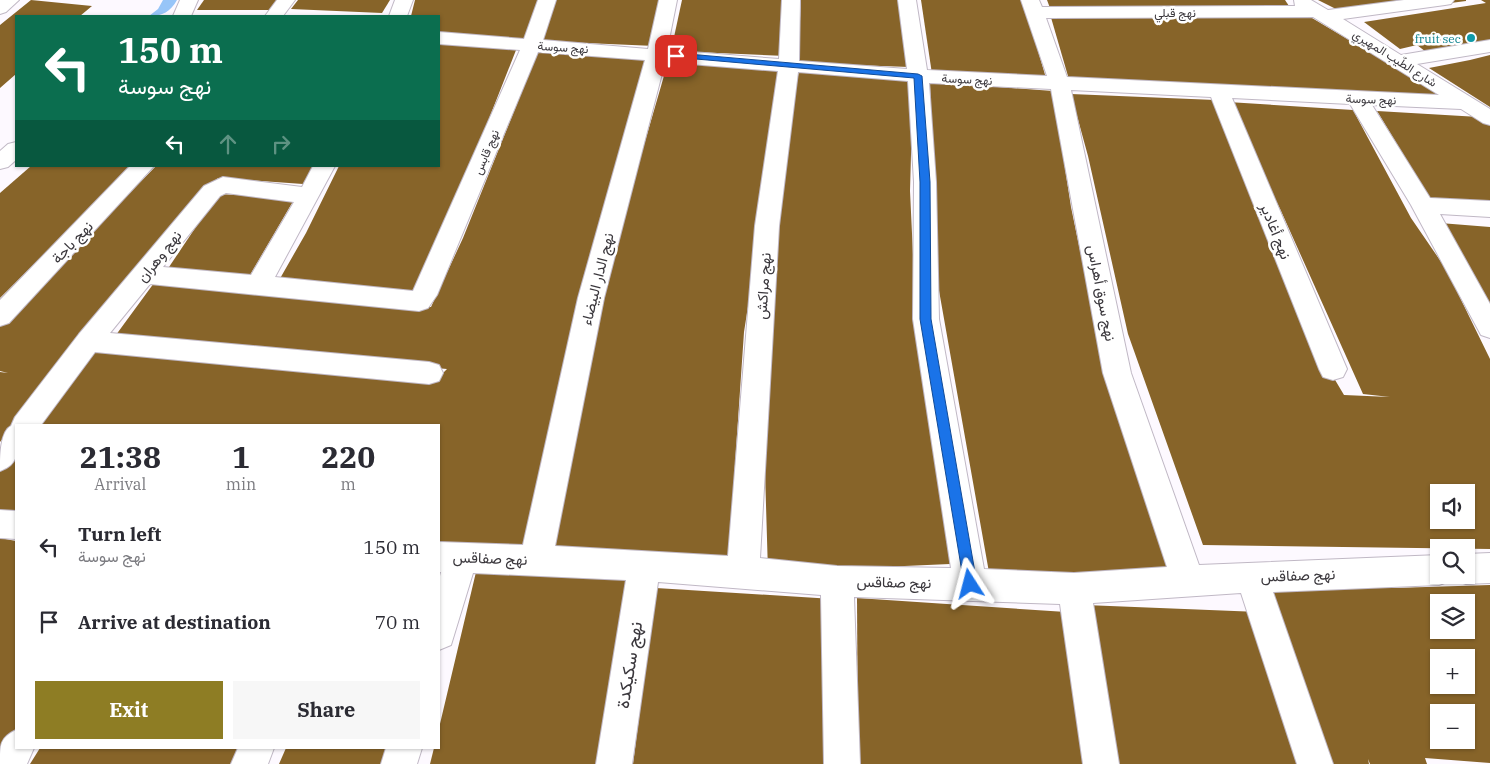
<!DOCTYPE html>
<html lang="en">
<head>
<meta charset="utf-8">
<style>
  :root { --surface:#fff; --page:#f7f7f7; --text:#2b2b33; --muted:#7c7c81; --accent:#8e7d24 }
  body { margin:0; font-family:"IBM Plex Serif",Vazirmatn,serif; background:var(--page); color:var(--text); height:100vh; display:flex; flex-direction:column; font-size:19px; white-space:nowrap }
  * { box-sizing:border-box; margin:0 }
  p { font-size:16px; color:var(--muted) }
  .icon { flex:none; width:28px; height:28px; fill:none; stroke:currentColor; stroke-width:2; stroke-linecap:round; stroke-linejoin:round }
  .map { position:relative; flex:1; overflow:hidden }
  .drawer { position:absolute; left:15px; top:424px; width:425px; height:325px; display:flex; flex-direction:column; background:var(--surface); border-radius:0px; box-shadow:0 1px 4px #0004 }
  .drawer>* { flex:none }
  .banner { position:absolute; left:15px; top:15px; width:425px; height:152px; border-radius:0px; box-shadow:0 1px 4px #0004; background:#0b6e4f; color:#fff; overflow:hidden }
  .buttons { position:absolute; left:1430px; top:484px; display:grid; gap:10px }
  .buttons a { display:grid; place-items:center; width:45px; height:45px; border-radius:0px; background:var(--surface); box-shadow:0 1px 4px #0004; font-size:25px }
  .pin { position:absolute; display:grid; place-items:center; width:42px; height:42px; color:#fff; margin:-21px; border-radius:10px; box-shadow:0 2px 8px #0006 }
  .me { position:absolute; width:55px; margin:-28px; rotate:351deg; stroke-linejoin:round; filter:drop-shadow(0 0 4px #0008) }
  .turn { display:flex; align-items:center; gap:18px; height:105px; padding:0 20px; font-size:22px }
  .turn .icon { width:65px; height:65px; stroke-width:2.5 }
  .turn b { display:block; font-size:35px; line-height:42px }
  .lanes { display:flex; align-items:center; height:48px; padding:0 20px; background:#0003; justify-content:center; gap:25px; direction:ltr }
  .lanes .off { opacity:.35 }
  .eta { display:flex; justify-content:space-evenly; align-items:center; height:85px; text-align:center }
  .eta b { font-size:30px; font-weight:700; line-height:35px }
  .primary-button { display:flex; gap:10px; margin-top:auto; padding:10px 20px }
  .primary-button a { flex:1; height:58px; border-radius:0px; background:var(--accent); color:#fff; font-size:20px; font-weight:700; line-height:58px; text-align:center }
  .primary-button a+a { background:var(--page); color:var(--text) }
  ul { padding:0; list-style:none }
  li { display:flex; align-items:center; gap:15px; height:75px; padding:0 20px }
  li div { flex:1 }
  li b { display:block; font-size:19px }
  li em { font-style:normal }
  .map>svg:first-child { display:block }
  .water { fill:#97c5f8 }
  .building { fill:#876429; fill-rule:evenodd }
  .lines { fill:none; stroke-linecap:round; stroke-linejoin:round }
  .minor-casing { stroke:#c0b8c5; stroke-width:2 }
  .minor { fill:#fff; fill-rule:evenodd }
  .route { fill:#1a73e8; stroke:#114b97 }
  .culture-dot { fill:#0f9aa8; stroke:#fff; stroke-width:2 }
  .labels { text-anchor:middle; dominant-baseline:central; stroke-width:5; stroke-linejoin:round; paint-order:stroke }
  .far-street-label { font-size:12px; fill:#3a373c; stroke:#fff }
  .far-culture-label { font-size:12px; fill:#0d838f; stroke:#fff; text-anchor:end }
  .street-label { font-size:15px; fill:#3a373c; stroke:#fff }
  .near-street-label { font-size:18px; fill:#3a373c; stroke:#fff }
</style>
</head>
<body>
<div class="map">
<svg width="1490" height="764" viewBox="0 0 1490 764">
  <rect width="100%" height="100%" fill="#fdf9ff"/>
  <path class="water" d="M163 0H177C170 12 163 16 149 16L158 9Z"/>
  <g class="building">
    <path d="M31 0 92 6 80 16H16V74L0 88V25Z"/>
    <path d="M204 0H277L270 10H197Z"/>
    <path d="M298 0H390L382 13 291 9Z"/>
    <path d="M415 0H541L526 42 439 36V16H411Z"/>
    <path d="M554 0H665L655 46 539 41Z"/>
    <path d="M682 0H787L786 56 671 51Z"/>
    <path d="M801 0H901L909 67 798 63Z"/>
    <path d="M921 0H1023L1046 78 932 74Z"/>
    <path d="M1047 0H1285L1291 9 1050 8Z"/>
    <path d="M1318 0H1466V1L1350 16Z"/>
    <path d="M1481 0H1490V45L1430 55 1417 45 1400 49 1364 22 1486 3Z"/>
    <path d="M1050 14 1312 18 1438 93 1437 99 1070 83Z"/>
    <path d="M439 43 518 45 457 200 417 293 278 282 306 233 339 166H439Z"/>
    <path d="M536 51 653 58 529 550 439 548V425H33L92 345 438 378 447 369 113 339 154 283 431 307 463 238 523 89Z"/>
    <path d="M1490 55V107L1429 68 1470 60Z"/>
    <path d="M668 62 785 71 744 332 728 567 549 559 582 382 624 214Z"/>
    <path d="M799 70 913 81 910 191 917 339 950 564 768 572 764 438 768 330 789 133Z"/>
    <path d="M930 82 1053 91 1071 207 1101 352 1173 577 990 578 935 268Z"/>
    <path d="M1071 94 1215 100 1325 363 1344 395 1390 397 1363 394 1281 211 1228 102 1353 110 1411 218 1446 269 1490 359V549L1203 545 1128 334 1088 156ZM1439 492H1466V520H1439Z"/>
    <path d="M1377 111 1479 117 1490 125V204L1432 202Z"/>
    <path d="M31 166H133L0 298V193Z"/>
    <path d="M156 166H314L303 184 218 178 0 442V372L8 373 0 371V326Z"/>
    <path d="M218 194 295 198 250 275 167 270Z"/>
    <path d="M1440 223 1490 227V304L1473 276Z"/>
    <path d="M16 448V515L0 513V468Z"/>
    <path d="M0 538 16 541V734L0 758Z"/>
    <path d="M476 572 638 580 611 764H430L434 748H439V728Z"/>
    <path d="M1257 582 1394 588 1490 585V763L1425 758 1427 764H1370L1368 759 1369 764H1322ZM1439 602H1466V630H1439ZM1439 658H1466V685H1439ZM1439 712H1466V740H1439Z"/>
    <path d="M656 588 833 599 831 764H633Z"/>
    <path d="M857 598 1066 612 1090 764H858Z"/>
    <path d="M1085 605 1259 612 1309 764H1114Z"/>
    <path d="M40 748H249L242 764H30Z"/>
    <path d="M286 748H403L398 764H279Z"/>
  </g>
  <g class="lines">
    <defs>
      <g id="minor">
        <path d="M0 0H19L6 12 0 14Z"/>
        <path d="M180 0H198L191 16H173Z"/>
        <path d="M277 0H295L283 16H265Z"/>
        <path d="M395 0H413L407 16H389Z"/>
        <path d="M538 0H556L543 40 648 49 659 0H677L667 50 779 59 782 0H800L799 61 907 69 898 0H916L927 70 1047 76 1021 0H1039L1042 7 1295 6 1294 0H1311L1328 10 1404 0H1454L1451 4 1445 5 1343 19 1401 55 1490 40V52L1417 64 1490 109V125L1483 123 1461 109 1372 105 1430 198 1490 201V217L1440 214 1490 304V338L1481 335 1411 205 1350 104 1232 98 1347 369 1343 377 1333 380 1323 377 1319 369 1211 97 1071 90 1131 373 1199 565 1439 555V575H1466V554L1490 553V583L1466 584 1455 580 1453 575 1450 581 1439 585 1273 592 1333 764H1297L1241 593 1093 603 1119 764H1083L1060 604 854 597 860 764H824L821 595 658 582 632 764H596L626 580 473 573 451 645 439 650V580L441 572H439V542L523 545 578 298 645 60 538 52 437 295 428 308 419 311 150 284 110 333 429 362 439 365 443 373 439 381 429 384 95 352 41 425H16C16 446 23 463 0 471 0 456 0 432 11 426L15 417 79 334 204 186 223 177 302 187 313 166H335L275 277 413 291 520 50 439 44V32L524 39ZM1313 17 1439 95 1067 77 1046 18ZM665 62 778 71 755 226 728 556 555 546 604 298ZM798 72 908 81 914 182 913 319 951 568 837 566 760 558 779 226ZM929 83 1051 89 1103 373 1167 567 1074 573 984 569 939 319 936 182ZM226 193 294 202 251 275 163 267 220 196Z"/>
        <path d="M16 142V160L8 167 0 169V151L8 144Z"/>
        <path d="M130 166H154L9 323 0 326V300Z"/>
        <path d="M0 510 16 511V539L0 538Z"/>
        <path d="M16 730V748H34L27 764H0C0 744 0 738 16 730Z"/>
        <path d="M238 748H274L268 764H231Z"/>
        <path d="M386 748H422L417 764H381Z"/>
      </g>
    </defs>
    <use href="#minor" class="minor-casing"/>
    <use href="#minor" class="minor"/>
  </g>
  <path class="route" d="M676 53 918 74 922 76 930 182 931 319 977 584 975 588 970 590 966 588 964 584 920 319V182L914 78 673 57 672 56Z"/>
  <circle class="culture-dot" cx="1471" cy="38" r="5"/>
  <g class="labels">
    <g class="far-street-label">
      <text x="1175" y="12">نهج قبلي</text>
      <text transform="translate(563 47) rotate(4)">نهج سوسة</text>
      <text transform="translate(1395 58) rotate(32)">شارع الطّيب المهيري</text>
      <text transform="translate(967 79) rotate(3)">نهج سوسة</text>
      <text transform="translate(1371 99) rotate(2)">نهج سوسة</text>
      <text transform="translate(486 152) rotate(-67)">نهج قابس</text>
    </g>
    <g class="far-culture-label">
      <text x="1461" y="38">fruit sec</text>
    </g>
    <g class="street-label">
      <text transform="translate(1276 231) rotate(68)">نهج أغادير</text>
      <text transform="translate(72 242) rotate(-46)">نهج باجة</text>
      <text transform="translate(159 256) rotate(-51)">نهج وهران</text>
      <text transform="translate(597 279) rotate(-76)">نهج الدار البيضاء</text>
      <text transform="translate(763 286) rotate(-86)">نهج مراكش</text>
      <text transform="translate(1102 293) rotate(79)">نهج سوق أهراس</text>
      <text transform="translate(490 558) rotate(2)">نهج صفاقس</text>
      <text transform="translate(1298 575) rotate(-2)">نهج صفاقس</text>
      <text transform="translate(894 582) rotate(1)">نهج صفاقس</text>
    </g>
    <g class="near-street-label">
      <text transform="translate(629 665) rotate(-81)">نهج سكيكدة</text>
    </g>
  </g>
</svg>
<div class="buttons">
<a><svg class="icon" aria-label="sound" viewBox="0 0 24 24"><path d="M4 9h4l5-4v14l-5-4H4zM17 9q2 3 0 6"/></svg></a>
<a><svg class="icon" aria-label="search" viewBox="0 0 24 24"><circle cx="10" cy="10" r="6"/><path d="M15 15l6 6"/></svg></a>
<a><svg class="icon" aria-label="layers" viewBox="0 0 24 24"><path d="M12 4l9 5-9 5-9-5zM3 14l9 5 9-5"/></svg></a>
<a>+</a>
<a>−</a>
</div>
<div class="pin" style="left:676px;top:56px;background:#d93025"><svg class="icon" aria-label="arrive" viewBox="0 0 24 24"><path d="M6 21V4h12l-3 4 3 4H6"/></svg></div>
<svg class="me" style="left:970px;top:584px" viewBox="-20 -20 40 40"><path d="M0-17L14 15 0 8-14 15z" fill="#1a73e8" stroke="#fff" stroke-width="4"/></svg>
<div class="banner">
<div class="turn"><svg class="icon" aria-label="left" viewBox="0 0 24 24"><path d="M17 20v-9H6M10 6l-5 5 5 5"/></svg><div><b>150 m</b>نهج سوسة</div></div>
<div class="lanes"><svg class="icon" aria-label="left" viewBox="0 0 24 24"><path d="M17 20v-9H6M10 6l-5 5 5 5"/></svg><svg class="icon off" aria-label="ahead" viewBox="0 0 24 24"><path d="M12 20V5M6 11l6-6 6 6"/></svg><svg class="icon off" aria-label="right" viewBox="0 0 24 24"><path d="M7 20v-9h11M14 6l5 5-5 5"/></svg></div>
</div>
<section class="drawer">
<div class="eta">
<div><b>21:38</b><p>Arrival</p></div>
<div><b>1</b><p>min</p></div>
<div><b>220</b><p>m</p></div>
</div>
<ul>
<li><svg class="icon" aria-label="left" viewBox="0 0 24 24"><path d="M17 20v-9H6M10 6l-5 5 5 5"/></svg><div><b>Turn left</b><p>نهج سوسة</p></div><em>150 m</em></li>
<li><svg class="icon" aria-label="arrive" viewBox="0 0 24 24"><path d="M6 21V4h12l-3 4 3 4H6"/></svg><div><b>Arrive at destination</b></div><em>70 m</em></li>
</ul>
<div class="primary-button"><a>Exit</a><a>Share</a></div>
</section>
</div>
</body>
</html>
